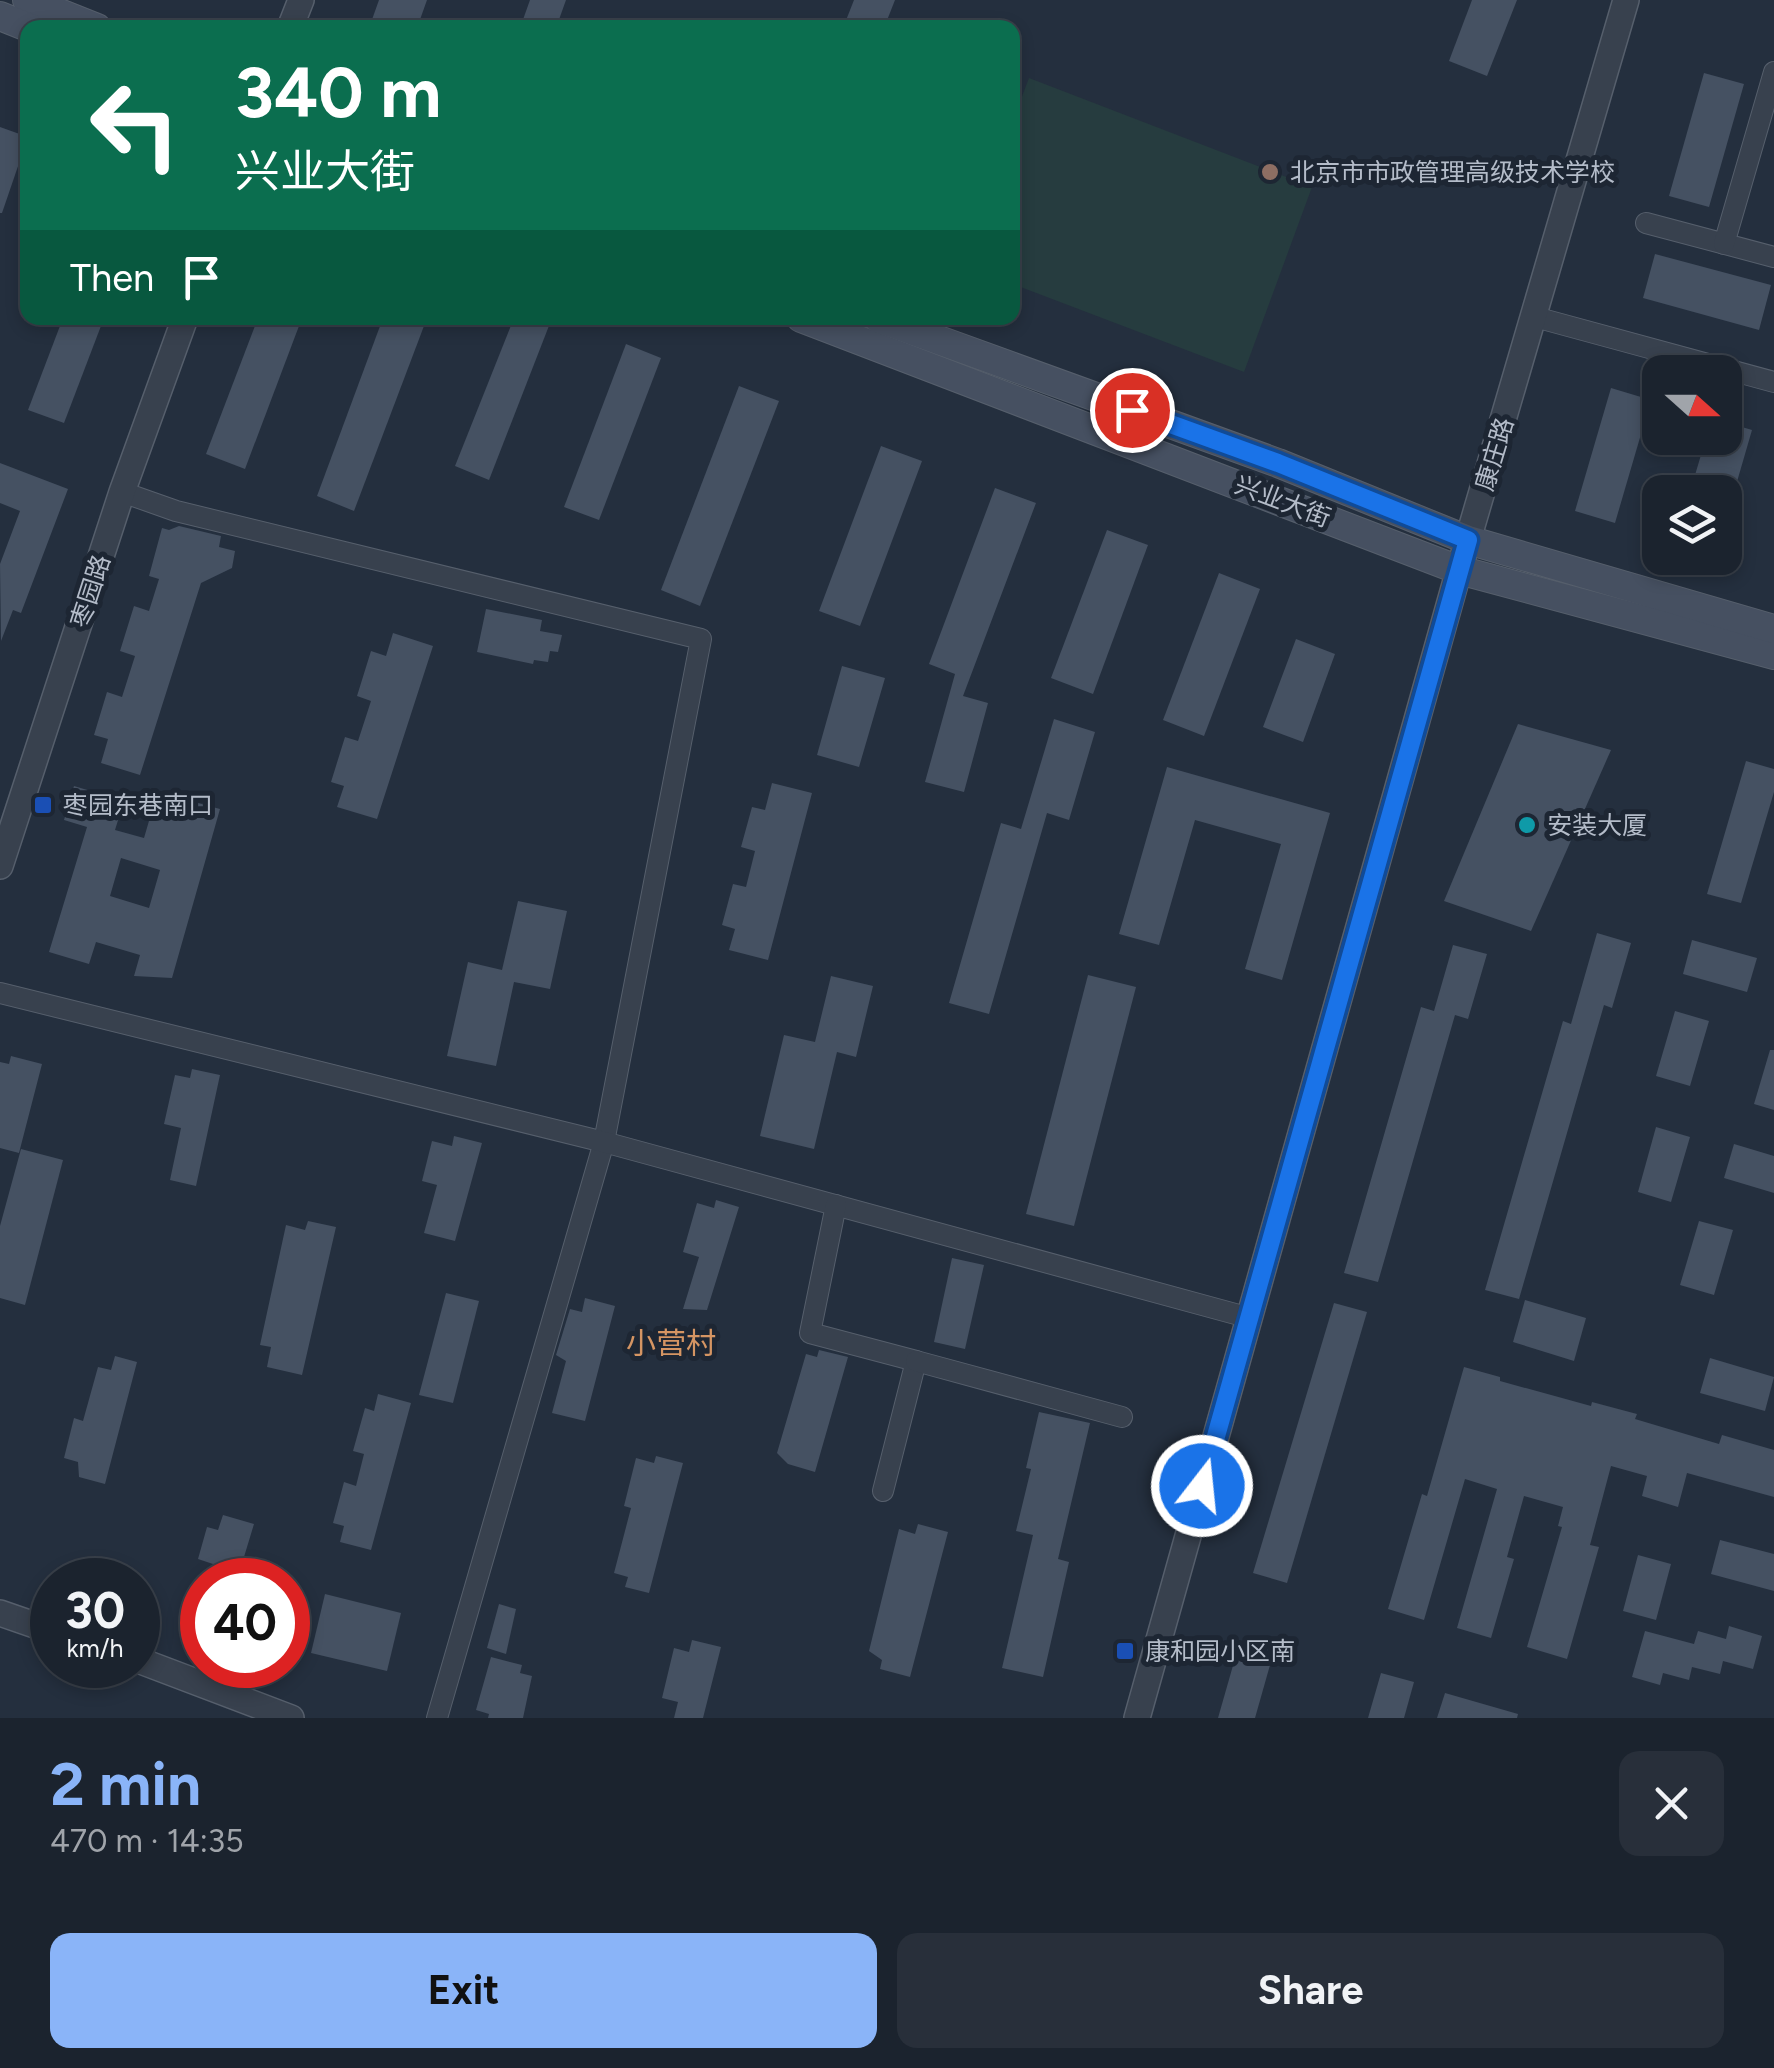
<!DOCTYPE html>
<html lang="en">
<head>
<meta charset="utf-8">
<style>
  :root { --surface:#1b232e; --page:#282f3a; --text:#f1f3f6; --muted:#a0a4aa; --line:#39404a; --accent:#8ab4f8 }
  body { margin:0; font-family:Figtree,"Noto Sans SC",sans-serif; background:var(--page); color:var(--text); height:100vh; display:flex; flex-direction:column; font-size:38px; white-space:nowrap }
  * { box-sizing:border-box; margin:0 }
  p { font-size:32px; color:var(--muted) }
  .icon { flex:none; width:55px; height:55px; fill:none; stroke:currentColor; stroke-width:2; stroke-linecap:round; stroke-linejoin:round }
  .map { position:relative; height:1718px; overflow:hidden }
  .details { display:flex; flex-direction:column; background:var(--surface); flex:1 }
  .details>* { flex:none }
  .top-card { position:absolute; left:20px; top:20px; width:1000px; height:305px; border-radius:20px; box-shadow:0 5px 15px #0003,0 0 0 2px var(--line); background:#0b6e4f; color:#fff; overflow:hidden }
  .needle { width:65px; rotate:111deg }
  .fabs { position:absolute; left:1642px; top:355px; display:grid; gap:20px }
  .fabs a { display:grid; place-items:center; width:100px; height:100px; border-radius:20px; background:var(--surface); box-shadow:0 5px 15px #0003,0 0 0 2px var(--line); font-size:50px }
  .speed { position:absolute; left:30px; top:1558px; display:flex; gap:20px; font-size:50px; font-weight:700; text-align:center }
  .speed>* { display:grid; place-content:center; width:130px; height:130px; border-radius:50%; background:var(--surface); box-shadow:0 5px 15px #0003,0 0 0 2px var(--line); line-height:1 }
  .speed small { font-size:25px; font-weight:400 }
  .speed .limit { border:15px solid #d22; background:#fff; color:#111 }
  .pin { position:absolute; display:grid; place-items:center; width:85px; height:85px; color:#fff; margin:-42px; border:5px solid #fff; border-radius:50%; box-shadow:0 2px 10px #0007 }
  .me { position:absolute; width:110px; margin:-55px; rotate:16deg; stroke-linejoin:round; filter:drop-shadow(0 0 8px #0008) }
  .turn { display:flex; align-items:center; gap:35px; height:210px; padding:0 50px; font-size:45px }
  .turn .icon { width:130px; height:130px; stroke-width:2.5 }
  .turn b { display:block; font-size:70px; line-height:85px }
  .then { display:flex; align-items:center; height:95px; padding:0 50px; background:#0003; gap:20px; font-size:38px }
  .round { display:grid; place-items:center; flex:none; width:105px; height:105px; border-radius:20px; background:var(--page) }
  .overview { display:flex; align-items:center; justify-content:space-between; height:170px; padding:0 50px }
  h1 { font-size:60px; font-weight:700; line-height:75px; color:var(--accent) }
  .button { display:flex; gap:20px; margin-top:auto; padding:20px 50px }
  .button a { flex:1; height:115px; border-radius:20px; background:var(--accent); color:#111; font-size:40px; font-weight:700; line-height:115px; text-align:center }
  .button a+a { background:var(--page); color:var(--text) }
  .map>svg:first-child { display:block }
  .green { fill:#263c3f }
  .building { fill:#455162; fill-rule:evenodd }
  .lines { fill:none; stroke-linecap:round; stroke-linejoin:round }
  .minor-casing { stroke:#565f6c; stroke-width:22 }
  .tertiary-casing { stroke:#565f6c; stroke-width:28 }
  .secondary-casing { stroke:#565f6c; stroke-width:30 }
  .minor { stroke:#38414e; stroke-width:20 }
  .tertiary { stroke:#38414e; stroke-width:25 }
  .secondary { stroke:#465061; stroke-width:28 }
  .route-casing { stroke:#114b97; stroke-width:25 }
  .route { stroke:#1a73e8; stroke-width:18 }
  .education-dot { fill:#8d6e63; stroke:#1d2633; stroke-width:4 }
  .transit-dot { fill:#1a4fb4; stroke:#1d2633; stroke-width:4 }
  .culture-dot { fill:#0f9aa8; stroke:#1d2633; stroke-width:4 }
  .labels { text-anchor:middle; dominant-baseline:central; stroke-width:10; stroke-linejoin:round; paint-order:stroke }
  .poi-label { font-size:25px; fill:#b4bcc9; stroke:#1d2633; text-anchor:start }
  .street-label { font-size:25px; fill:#b4bcc9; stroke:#1d2633 }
  .quarter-label { font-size:30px; fill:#d59563; stroke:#1d2633 }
</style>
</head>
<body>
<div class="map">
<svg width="1774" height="1718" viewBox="0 0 1774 1718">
  <rect width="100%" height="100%" fill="#242f3e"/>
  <path class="green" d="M1029 78 1312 187 1244 372 1013 284V120Z"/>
  <g class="building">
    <path d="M379 0H427L417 28H369Z"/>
    <path d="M530 0H566L556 28H520Z"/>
    <path d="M854 0H895L884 28H843Z"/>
    <path d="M1472 0H1517L1487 76 1449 61Z"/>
    <path d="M1704 73 1744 84 1709 207 1669 196Z"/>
    <path d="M0 127 28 137 2 213H0Z"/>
    <path d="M1655 254 1771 285 1759 330 1643 298Z"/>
    <path d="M63 318H104L64 423 28 410Z"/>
    <path d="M258 318H302L245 469 206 454Z"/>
    <path d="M383 318H427L354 511 317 496Z"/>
    <path d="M514 318H552L489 480 455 466Z"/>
    <path d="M626 344 661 358 599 520 564 507Z"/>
    <path d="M739 386 779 401 700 606 661 590Z"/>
    <path d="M1611 388 1651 400 1615 523 1575 511Z"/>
    <path d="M1725 422 1752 430 1734 492H1690L1706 438H1725Z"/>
    <path d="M881 446 922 461 860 626 819 611Z"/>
    <path d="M0 463 68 489 21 613 13 610 1 641 0 564 20 511 0 503Z"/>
    <path d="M995 488 1036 503 963 696 988 703 964 792 925 782 955 674 929 664Z"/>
    <path d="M179 526 221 536 219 547 235 551 232 568 201 583 140 775 101 763 108 739 94 735 107 692 122 697 135 656 120 651 134 606 149 611 159 579 149 576 162 528 169 530Z"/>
    <path d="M1107 530 1148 545 1093 694 1051 678Z"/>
    <path d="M1219 573 1260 589 1204 736 1163 720Z"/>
    <path d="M486 609 542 620 540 631 562 635 558 652 550 651 548 662 534 660 533 664 477 652Z"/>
    <path d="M393 633 433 646 377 819 337 807 344 786 331 782 345 737 358 741 371 701 357 696 371 651 386 656Z"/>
    <path d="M1296 639 1335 654 1303 742 1263 727Z"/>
    <path d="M842 666 885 678 859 767 817 755Z"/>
    <path d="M1054 719 1095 732 1069 820 1047 813 989 1014 949 1003 1001 823 1021 829Z"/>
    <path d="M1518 724 1611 750 1531 931 1444 901Z"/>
    <path d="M1746 761 1774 769V792L1741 903 1707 894Z"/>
    <path d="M1167 767 1330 813 1282 980 1245 969 1281 844 1195 820 1159 945 1119 934Z"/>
    <path d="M772 783 812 793 768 960 729 950 735 929 722 925 733 884 746 887 755 851 741 847 752 807 765 810Z"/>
    <path d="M74 786 124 801 115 830 144 838 151 814 166 818 172 796 220 809 172 978 134 976 140 955 96 942 89 964 49 952 87 827 64 820ZM121 858 160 870 149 908 110 896Z"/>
    <path d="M518 901 567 911 550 989 514 982 496 1066 447 1056 468 962 502 970Z"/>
    <path d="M1597 933 1631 943 1612 1008 1604 1005 1519 1299 1485 1290 1563 1021 1571 1024Z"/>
    <path d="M1692 940 1757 958 1747 992 1683 974Z"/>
    <path d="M1453 945 1487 954 1468 1019 1455 1015 1378 1282 1344 1273 1421 1007 1434 1011Z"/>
    <path d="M1088 975 1136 987 1074 1226 1026 1214Z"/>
    <path d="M831 976 873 986 856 1057 837 1052 814 1149 760 1136 784 1035 815 1042Z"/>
    <path d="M1675 1011 1709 1021 1690 1086 1656 1076Z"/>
    <path d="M1770 1050H1774V1110L1754 1104Z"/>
    <path d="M11 1056 42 1064 19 1153 0 1148V1062L9 1064Z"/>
    <path d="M192 1069 220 1075 196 1186 170 1180 181 1128 164 1124 175 1075 190 1078Z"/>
    <path d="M1656 1127 1690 1137 1671 1202 1638 1192Z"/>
    <path d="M454 1136 482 1143 455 1241 424 1233 437 1185 422 1181 432 1141 452 1146Z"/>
    <path d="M1734 1144 1774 1156V1193L1724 1178Z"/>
    <path d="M21 1149 63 1160 25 1305 0 1298V1226Z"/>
    <path d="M716 1200 739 1207 707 1310 683 1309 699 1257 683 1252 697 1203 714 1208Z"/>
    <path d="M308 1221 336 1227 302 1375 267 1367 271 1347 260 1345 286 1225 305 1230Z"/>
    <path d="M1699 1221 1733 1230 1714 1295 1680 1285Z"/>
    <path d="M952 1258 984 1265 965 1349 934 1342Z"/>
    <path d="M446 1293 479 1301 453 1403 419 1395Z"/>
    <path d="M585 1298 615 1306 585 1421 552 1413 566 1361 556 1355 570 1309 582 1312Z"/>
    <path d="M1525 1300 1586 1318 1574 1361 1513 1342Z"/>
    <path d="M1334 1303 1367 1312 1287 1583 1253 1573Z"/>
    <path d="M819 1350 848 1357 815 1472 788 1464 777 1453 806 1354 817 1357Z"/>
    <path d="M115 1356 137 1362 105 1484 79 1477 78 1462 64 1458 74 1418 83 1421 98 1367 111 1370Z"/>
    <path d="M1710 1358 1774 1377 1765 1411 1700 1393Z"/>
    <path d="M1464 1367 1500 1377V1381L1591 1406 1592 1402 1637 1414 1635 1419 1719 1444 1722 1435 1774 1450V1497L1687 1473 1678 1507 1642 1496 1647 1476 1611 1466 1590 1545 1599 1547 1567 1659 1527 1647 1562 1527 1558 1526 1563 1507 1524 1496 1507 1557 1514 1559 1491 1638 1457 1628 1497 1489 1465 1479 1424 1620 1388 1609 1422 1494 1427 1496Z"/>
    <path d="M378 1394 411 1403 371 1550 340 1542 344 1526 333 1523 344 1482 356 1486 364 1454 353 1451 365 1408 374 1411Z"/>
    <path d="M1039 1412 1090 1423 1058 1559 1069 1562 1043 1677 1002 1668 1033 1535 1016 1531 1031 1469 1026 1468Z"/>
    <path d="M656 1456 683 1463 649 1593 625 1587 628 1577 614 1573 631 1508 624 1506 636 1458 654 1463Z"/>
    <path d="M223 1515 254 1524 237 1580H208L213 1564 198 1559 207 1527 218 1530Z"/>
    <path d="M918 1524 948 1532 910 1677 880 1669 882 1660 869 1651 899 1529 915 1534Z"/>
    <path d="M1720 1540 1774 1554V1591L1711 1574Z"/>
    <path d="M1638 1555 1671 1564 1656 1620 1623 1611Z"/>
    <path d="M325 1594 401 1613 387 1671 311 1653Z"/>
    <path d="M499 1604 516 1609 506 1654 487 1648Z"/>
    <path d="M1729 1626 1762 1636 1753 1669 1723 1661 1720 1674 1692 1667 1689 1680 1663 1673 1660 1685 1632 1677 1645 1631 1694 1644 1698 1631 1726 1639Z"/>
    <path d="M692 1640 721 1647 703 1718H674L678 1702 662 1698 674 1648 689 1652Z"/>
    <path d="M1238 1648 1272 1658 1255 1718H1218Z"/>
    <path d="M491 1657 522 1665 520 1673 532 1676 523 1718H488L489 1714 476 1710Z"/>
    <path d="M1381 1673 1414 1682 1404 1718H1368Z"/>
    <path d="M1445 1693 1518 1714 1517 1718H1437Z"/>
  </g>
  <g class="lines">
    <defs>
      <g id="minor">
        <path d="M1646 223 1774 257"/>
        <path d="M1724 244 1774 72"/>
        <path d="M1535 317 1774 382"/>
        <path d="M122 492 176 511 701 639 604 1142 437 1718"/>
        <path d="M0 993 604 1142 1250 1318"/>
        <path d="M836 1205 810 1333 916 1361 883 1491"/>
        <path d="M916 1361 1122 1417"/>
      </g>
      <g id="tertiary">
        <path d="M290 28 301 0"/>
        <path d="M0 866 122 492 185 318"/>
        <path d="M0 1613 52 1631"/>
        <path d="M138 1660 291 1718"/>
        <path d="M1137 1718 1459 570 1626 0"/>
      </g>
      <g id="secondary">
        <path d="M27 0 97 28"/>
        <path d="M0 16 30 28"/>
        <path d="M801 318 1459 570 1774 655"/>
        <path d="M878 318 1278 463 1468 540 1774 629"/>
      </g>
    </defs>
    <use href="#minor" class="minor-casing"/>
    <use href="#tertiary" class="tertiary-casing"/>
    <use href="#secondary" class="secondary-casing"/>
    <use href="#minor" class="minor"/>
    <use href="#tertiary" class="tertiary"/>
    <use href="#secondary" class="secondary"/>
  </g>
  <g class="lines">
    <defs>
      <path id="route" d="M1132 410 1278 463 1468 540 1202 1486"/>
    </defs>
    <use href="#route" class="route-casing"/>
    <use href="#route" class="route"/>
  </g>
  <circle class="education-dot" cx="1270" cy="172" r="10"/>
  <g class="transit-dot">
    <rect x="33" y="795" width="20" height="20" rx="5"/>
    <rect x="1115" y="1641" width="20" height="20" rx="5"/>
  </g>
  <circle class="culture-dot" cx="1527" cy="825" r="10"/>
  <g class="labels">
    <g class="poi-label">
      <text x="1290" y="172">北京市市政管理高级技术学校</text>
      <text x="63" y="805">枣园东巷南口</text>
      <text x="1547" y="825">安装大厦</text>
      <text x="1145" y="1651">康和园小区南</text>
    </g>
    <g class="street-label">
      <text transform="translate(1494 454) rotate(-73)">康庄路</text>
      <text transform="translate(1283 501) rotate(21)">兴业大街</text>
      <text transform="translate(90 591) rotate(-72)">枣园路</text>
    </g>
    <g class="quarter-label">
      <text x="671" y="1343">小营村</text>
    </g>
  </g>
</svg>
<div class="fabs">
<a><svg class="needle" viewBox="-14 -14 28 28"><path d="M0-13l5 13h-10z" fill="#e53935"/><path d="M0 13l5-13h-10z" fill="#a0a4aa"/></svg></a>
<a><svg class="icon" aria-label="layers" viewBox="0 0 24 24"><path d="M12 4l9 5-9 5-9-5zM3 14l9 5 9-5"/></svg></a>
</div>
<div class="speed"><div>30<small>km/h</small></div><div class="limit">40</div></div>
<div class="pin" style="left:1132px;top:410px;background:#d93025"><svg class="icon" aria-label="arrive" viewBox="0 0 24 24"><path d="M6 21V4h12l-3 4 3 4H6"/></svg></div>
<svg class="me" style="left:1202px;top:1486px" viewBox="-20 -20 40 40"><circle r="17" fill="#1a73e8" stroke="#fff" stroke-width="3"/><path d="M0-11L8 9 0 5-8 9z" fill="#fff"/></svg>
<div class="top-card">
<div class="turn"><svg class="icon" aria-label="left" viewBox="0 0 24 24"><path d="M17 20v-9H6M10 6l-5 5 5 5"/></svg><div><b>340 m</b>兴业大街</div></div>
<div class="then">Then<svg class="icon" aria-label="arrive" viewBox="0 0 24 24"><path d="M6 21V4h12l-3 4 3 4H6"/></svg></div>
</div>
</div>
<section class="details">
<div class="overview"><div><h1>2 min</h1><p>470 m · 14:35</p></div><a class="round"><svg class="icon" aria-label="close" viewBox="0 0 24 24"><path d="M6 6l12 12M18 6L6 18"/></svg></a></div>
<div class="button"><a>Exit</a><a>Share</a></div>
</section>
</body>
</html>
